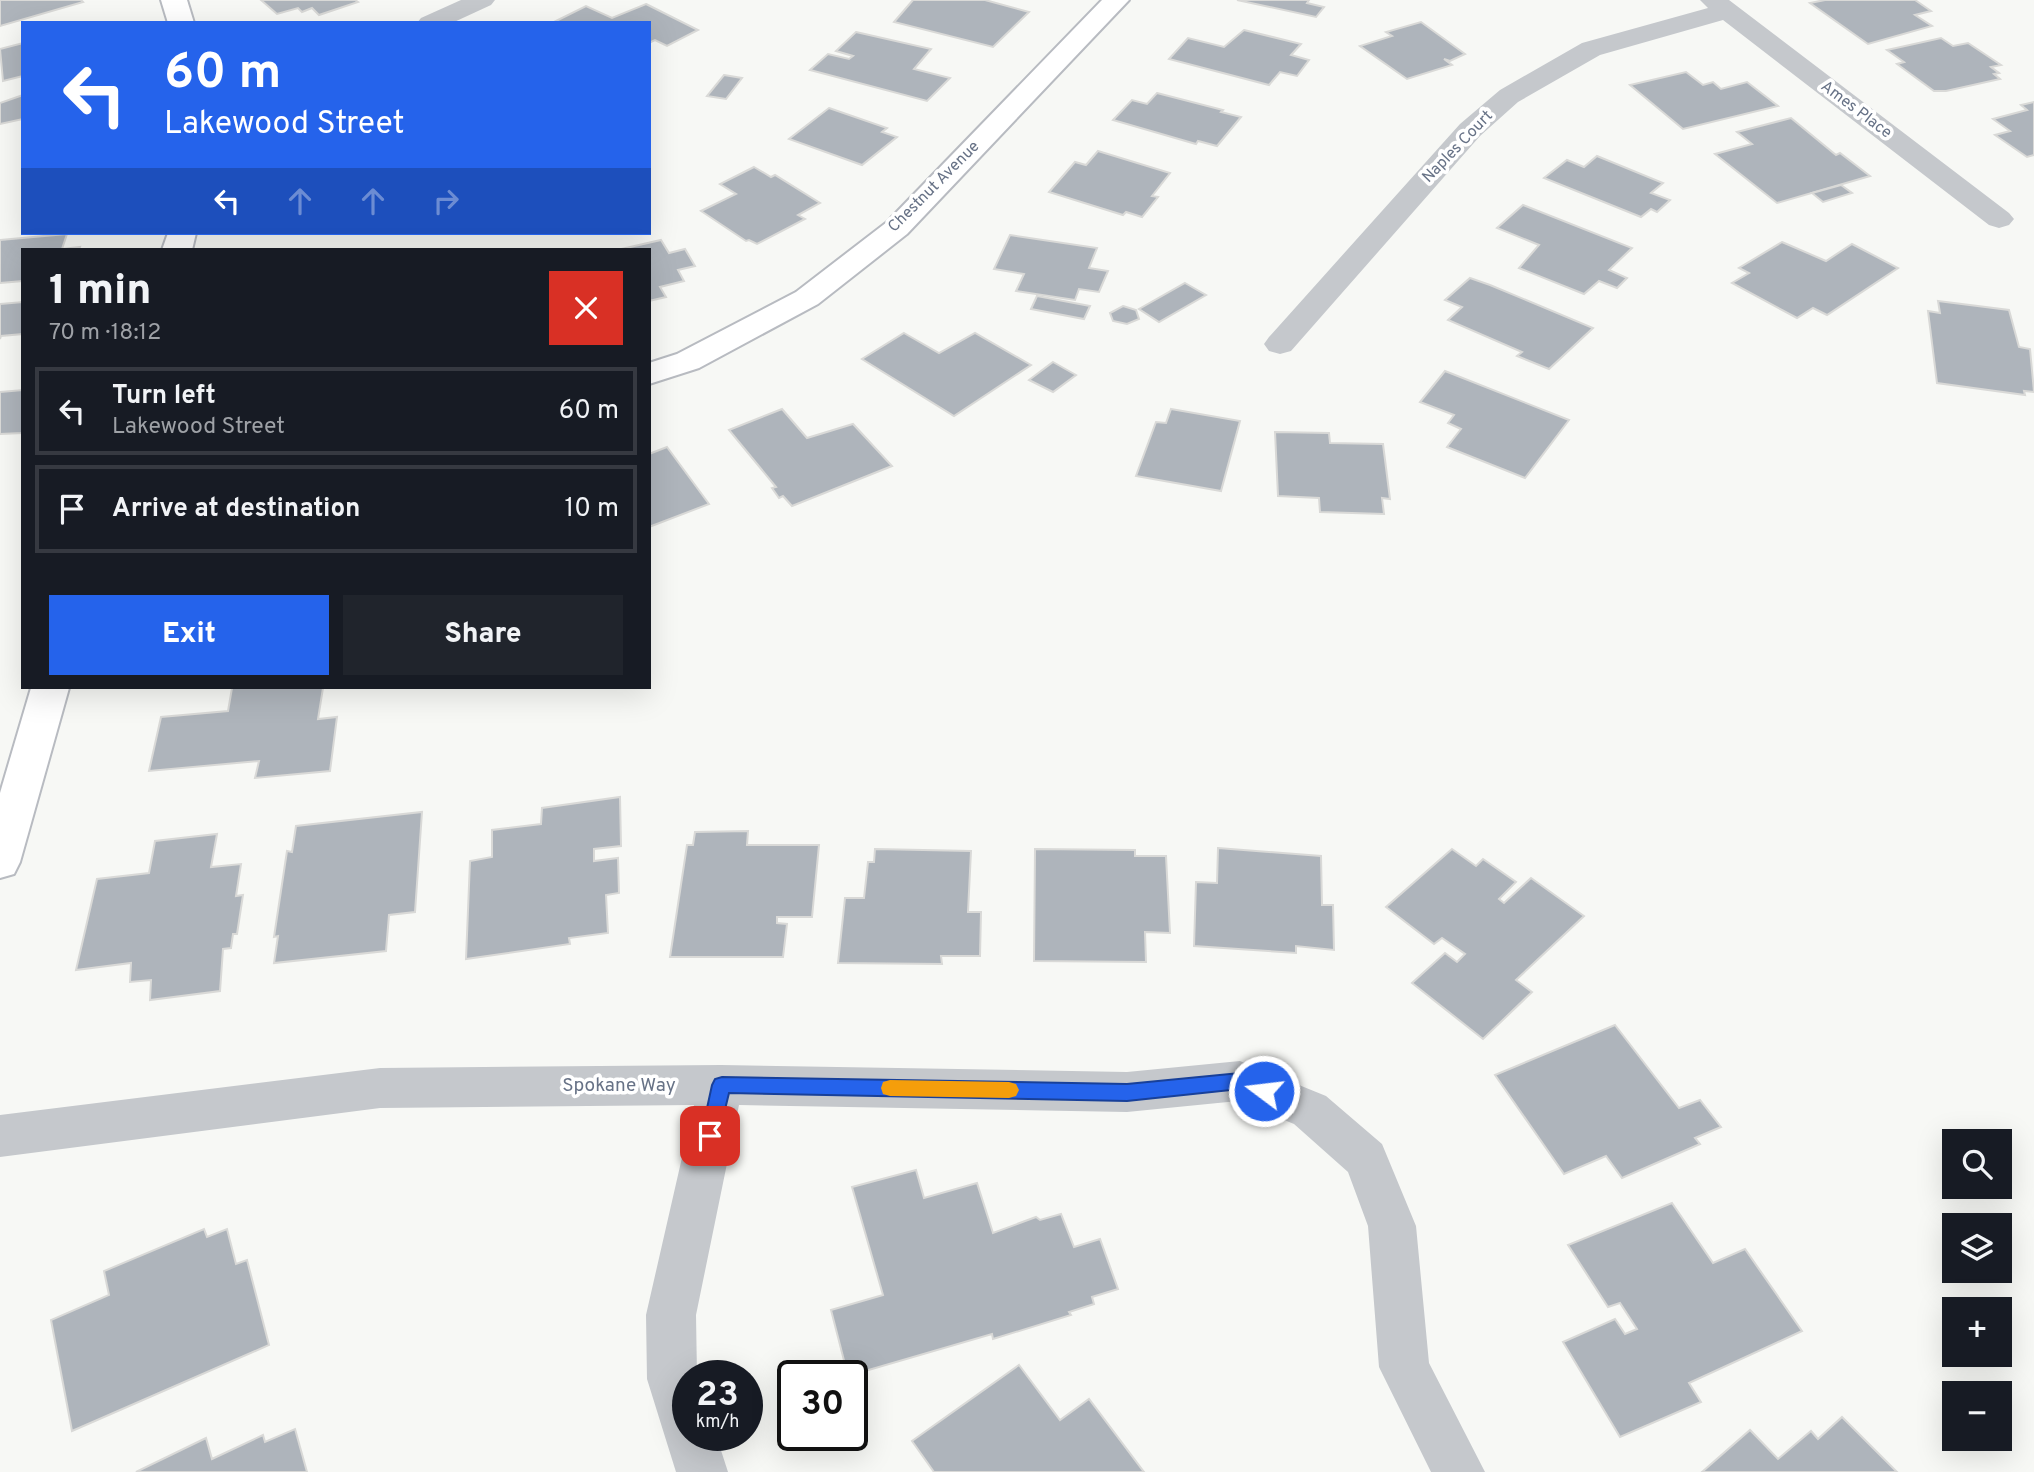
<!DOCTYPE html>
<html lang="en">
<head>
<meta charset="utf-8">
<style>
  :root { --surface:#171b24; --page:#20242c; --text:#f1f3f6; --muted:#9ea1a6; --line:#363941; --accent:#2563eb }
  body { margin:0; font-family:Overpass,sans-serif; background:var(--page); color:var(--text); height:100vh; display:flex; flex-direction:column; font-size:26px; white-space:nowrap }
  * { box-sizing:border-box; margin:0 }
  p { font-size:23px; color:var(--muted) }
  .icon { flex:none; width:38px; height:38px; fill:none; stroke:currentColor; stroke-width:2; stroke-linecap:round; stroke-linejoin:round }
  .map { position:relative; flex:1; overflow:hidden }
  .side { position:absolute; left:21px; top:248px; width:630px; height:441px; display:flex; flex-direction:column; background:var(--surface); border-radius:0px; box-shadow:0 7px 28px #0002 }
  .side>* { flex:none }
  .banner { position:absolute; left:21px; top:21px; width:630px; height:214px; border-radius:0px; box-shadow:0 7px 28px #0002; background:#2563eb; color:#fff; overflow:hidden }
  .tools { position:absolute; left:1942px; top:1129px; display:grid; gap:14px }
  .tools a { display:grid; place-items:center; width:70px; height:70px; border-radius:0px; background:var(--surface); box-shadow:0 7px 28px #0002; font-size:35px }
  .speed { position:absolute; left:672px; top:1360px; display:flex; gap:14px; font-size:35px; font-weight:700; text-align:center }
  .speed>* { display:grid; place-content:center; width:91px; height:91px; border-radius:50%; background:var(--surface); box-shadow:0 7px 28px #0002; line-height:1 }
  .speed small { font-size:18px; font-weight:400 }
  .speed .limit { border:4px solid #111; border-radius:10px; background:#fff; color:#111 }
  .pin { position:absolute; display:grid; place-items:center; width:60px; height:60px; color:#fff; margin:-30px; border-radius:14px; box-shadow:0 4px 10px #0006 }
  .me { position:absolute; width:77px; margin:-38px; rotate:285deg; stroke-linejoin:round; filter:drop-shadow(0 0 5px #0008) }
  .turn { display:flex; align-items:center; gap:24px; height:147px; padding:0 28px; font-size:32px }
  .turn .icon { width:91px; height:91px; stroke-width:2.5 }
  .turn b { display:block; font-size:49px; line-height:60px }
  .lanes { display:flex; align-items:center; height:66px; padding:0 28px; background:#0003; justify-content:center; gap:35px; direction:ltr }
  .lanes .off { opacity:.35 }
  .round { display:grid; place-items:center; flex:none; width:74px; height:74px; border-radius:0px; background:var(--page) }
  .overview { display:flex; align-items:center; justify-content:space-between; height:119px; padding:0 28px }
  h1 { font-size:42px; font-weight:800; line-height:52px }
  .action { display:flex; gap:14px; margin-top:auto; padding:14px 28px }
  .action a { flex:1; height:80px; border-radius:0px; background:var(--accent); color:#fff; font-size:28px; font-weight:800; line-height:80px; text-align:center }
  .action a+a { background:var(--page); color:var(--text) }
  ul { padding:0; list-style:none }
  li { display:flex; align-items:center; gap:21px; height:88px; margin:0 14px 10px; padding:0 14px; border:4px solid var(--line); border-radius:0px }
  li div { flex:1 }
  li b { display:block; font-size:26px }
  li em { font-style:normal }
  .map>svg:first-child { display:block }
  .building { fill:#aeb4bb; stroke:#d9d9d7; stroke-width:2 }
  .lines { fill:none; stroke-linecap:round; stroke-linejoin:round }
  .secondary-casing { stroke:#b8bbc1; stroke-width:4 }
  .street { fill:#c5c8cc; fill-rule:evenodd }
  .secondary { fill:#fff; fill-rule:evenodd }
  .route { fill:#2563eb; stroke:#184099; stroke-width:2 }
  .slow { fill:#f59e0b }
  .labels { text-anchor:middle; dominant-baseline:central; stroke-width:7; stroke-linejoin:round; paint-order:stroke }
  .far-street-label { font-size:16px; fill:#677286; stroke:#fff }
  .street-label { font-size:19px; fill:#677286; stroke:#fff }
</style>
</head>
<body>
<div class="map">
<svg width="2034" height="1472" viewBox="0 0 2034 1472">
  <rect width="100%" height="100%" fill="#f7f8f5"/>
  <g class="building">
    <path d="M0 0H81L83 2 0 26Z"/>
    <path d="M261 0H355L358 2 319 15 312 8 302 12 298 8 277 14Z"/>
    <path d="M913 0H985L1029 12 993 47 894 22Z"/>
    <path d="M1237 0H1309L1307 3 1324 7 1316 17Z"/>
    <path d="M1825 0H1915L1931 11 1915 15 1932 26 1868 44 1810 3Z"/>
    <path d="M646 4 698 30 667 46 655 40 649 43V23H552L586 6 612 18Z"/>
    <path d="M1421 22 1465 54 1450 61 1444 59 1452 65 1407 79 1360 46 1392 36 1386 32Z"/>
    <path d="M1244 30 1301 44 1291 55 1309 60 1297 76 1280 72 1269 85 1169 59 1188 38 1224 47Z"/>
    <path d="M856 32 931 49 914 69 950 78 927 101 810 70 828 54 849 59 853 56 836 51Z"/>
    <path d="M1941 38 1953 46 1968 43 2001 65 1991 67 1999 73 1994 74 2000 79 1946 91H1934L1897 64 1904 62 1887 50Z"/>
    <path d="M23 43V76L3 81 0 49Z"/>
    <path d="M1686 72 1703 85 1713 82 1721 89 1747 82 1778 106 1683 129 1630 85Z"/>
    <path d="M724 75 742 78 726 99 707 96Z"/>
    <path d="M1157 93 1223 110 1221 112 1241 117 1217 146 1198 141 1196 144 1113 120 1132 100 1147 104Z"/>
    <path d="M23 95V119L0 124V103Z"/>
    <path d="M2034 102V155L2027 157 1995 135 2010 131 1993 119 2027 110 2021 105Z"/>
    <path d="M829 108 887 128 882 132 897 137 862 165 789 139Z"/>
    <path d="M1791 118 1836 155 1840 153 1870 176 1777 203 1715 154 1752 144 1737 132Z"/>
    <path d="M1098 151 1170 173 1152 196 1158 197 1142 217 1126 212 1123 215 1049 192 1075 162 1086 165Z"/>
    <path d="M1597 156 1663 183 1651 193 1670 200 1657 212 1651 209 1641 217 1544 178 1567 160 1584 167Z"/>
    <path d="M754 167 771 177 775 175 820 203 798 215 805 219 757 244 749 240 746 241 701 211 736 194 720 184Z"/>
    <path d="M1841 185 1852 193 1823 202 1812 193Z"/>
    <path d="M1523 205 1632 248 1609 270 1627 278 1617 288 1599 281 1584 294 1519 268 1539 245 1497 228Z"/>
    <path d="M67 234 62 249 80 247 79 250H23V281L0 283V240Z"/>
    <path d="M1010 235 1097 248 1089 268 1108 271 1099 292 1079 289 1075 300 1016 291 1024 274 994 269Z"/>
    <path d="M661 240 669 253 685 249 695 266 678 270 684 281 660 287 666 297 649 301V250H617Z"/>
    <path d="M1782 242 1826 261 1852 244 1898 268 1827 315 1813 308 1797 318 1732 283 1749 273 1739 268Z"/>
    <path d="M1470 278 1490 285 1593 328 1549 369 1517 356 1522 352 1448 320 1462 307 1445 300Z"/>
    <path d="M1185 283 1206 295 1159 322 1139 309Z"/>
    <path d="M1037 296 1090 306 1084 319 1031 309Z"/>
    <path d="M1938 301 2009 310 2019 347 2030 349 2034 392 2024 391 2025 395 1937 383 1928 311 1940 313Z"/>
    <path d="M23 302V334L1 336 0 339V304Z"/>
    <path d="M1123 306 1136 310 1139 319 1127 324 1113 321 1110 313Z"/>
    <path d="M904 333 939 353 975 333 1031 365 954 416 862 359Z"/>
    <path d="M1053 362 1076 375 1053 392 1029 380Z"/>
    <path d="M1445 371 1569 420 1525 478 1447 447 1461 429 1448 423 1454 415 1420 402Z"/>
    <path d="M23 390 22 433 0 434V392Z"/>
    <path d="M782 409 807 438 853 424 892 466 792 506 783 496 779 498 772 488 776 487 729 430Z"/>
    <path d="M1171 409 1240 421 1221 491 1136 476 1156 422 1166 423Z"/>
    <path d="M1275 432 1329 433 1330 443 1383 444 1390 499 1382 498 1384 514 1320 512 1319 498 1278 496Z"/>
    <path d="M667 447 709 504 649 527V454Z"/>
    <path d="M232 688H323L318 719 337 717 330 771 255 778 259 761 149 771 161 717 228 711Z"/>
    <path d="M620 797 621 846 594 849V861L618 858 619 893 606 895 608 933 569 938 570 944 466 959 470 861 492 857V830L541 824 542 808Z"/>
    <path d="M422 812 415 912 389 915 386 951 274 963 278 936 274 937 287 851 292 852 296 826Z"/>
    <path d="M748 831 747 845H819L812 917H777V923L787 924 783 957H670L687 845H693L695 832Z"/>
    <path d="M217 834 211 867 241 864 236 896 243 895 237 934H233L231 948 223 949 220 991 150 1000 151 980 130 982 131 963 76 970 97 879 149 873 155 841Z"/>
    <path d="M1218 848 1321 856 1322 905H1333L1334 950 1296 946V953L1194 946 1196 882 1217 883Z"/>
    <path d="M875 849 971 851 968 912H981L980 956H941L942 964 838 963 845 898H864L868 862H874Z"/>
    <path d="M1035 849 1135 850V856H1166L1170 933 1145 932 1146 962 1034 961Z"/>
    <path d="M1452 849 1476 866 1483 859 1516 882 1499 899 1504 903 1531 878 1584 916 1516 980 1532 992 1483 1039 1412 983 1445 953 1457 962 1465 954 1442 938 1434 944 1386 907Z"/>
    <path d="M1615 1025 1679 1108 1700 1100 1721 1127 1695 1138 1700 1144 1622 1178 1606 1156 1564 1174 1495 1075Z"/>
    <path d="M916 1170 924 1198 977 1183 993 1233 1036 1217 1040 1220 1061 1214 1074 1247 1100 1239 1118 1289 1092 1297 1094 1304 1069 1312 1071 1315 993 1339 992 1334 848 1376 831 1310 883 1295 852 1187Z"/>
    <path d="M1672 1203 1713 1263 1745 1249 1802 1331 1689 1383 1701 1402 1620 1437 1563 1342 1615 1319 1625 1334 1637 1329 1620 1303 1608 1307 1568 1245Z"/>
    <path d="M204 1229 207 1237 227 1229 236 1264 247 1260 269 1345 72 1431 51 1320 109 1295 104 1271Z"/>
    <path d="M1019 1365 1060 1420 1089 1399 1144 1472H934L912 1441Z"/>
    <path d="M1842 1417 1897 1472H1702L1750 1430 1778 1459 1811 1431 1818 1439Z"/>
    <path d="M295 1429 307 1472H136L206 1438 212 1459 263 1435 265 1442Z"/>
  </g>
  <g class="lines">
    <defs>
      <g id="secondary">
        <path d="M161 0H187L194 23H168Z"/>
        <path d="M1102 0H1129L907 234 818 304 699 368 649 384V363L677 354 796 292 887 222Z"/>
        <path d="M168 233H196L192 250H162Z"/>
        <path d="M31 688H69L20 862 14 874 0 878V793Z"/>
      </g>
    </defs>
    <use href="#secondary" class="secondary-casing"/>
    <g class="street">
      <path d="M461 0H495L491 5 452 23H417L421 18Z"/>
      <path d="M1700 0H1729L2009 213 2014 219 2009 225 1999 228 1989 225 1723 20 1600 55 1518 102 1480 136 1291 351 1280 354 1269 351 1264 344 1269 337 1460 124 1500 90 1582 43 1708 8Z"/>
      <path d="M1240 1061 1326 1096 1382 1144 1416 1226 1429 1363 1485 1472H1431L1379 1367 1368 1226 1348 1172 1294 1124 1238 1101 1127 1112 739 1105 696 1315 697 1376H688V1435H716L728 1472H676L647 1379 646 1315 694 1105 380 1108 0 1157V1115L380 1068 721 1065 1127 1072Z"/>
    </g>
    <use href="#secondary" class="secondary"/>
  </g>
  <path class="route" d="M1240 1073 1270 1085 1273 1091 1270 1096 1264 1099 1240 1089 1127 1101 729 1093 717 1142 710 1145 703 1142 701 1136 712 1085 715 1079 722 1077 1127 1084Z"/>
  <path class="slow" d="M890 1080 1009 1082 1016 1084 1019 1090 1016 1096 1009 1098 890 1096 883 1094 881 1088 883 1082Z"/>
  <g class="labels">
    <g class="far-street-label">
      <text transform="translate(1856 110) rotate(37)">Ames Place</text>
      <text transform="translate(1458 147) rotate(-46)">Naples Court</text>
      <text transform="translate(934 187) rotate(-45)">Chestnut Avenue</text>
    </g>
    <g class="street-label">
      <text x="619" y="1086">Spokane Way</text>
    </g>
  </g>
</svg>
<div class="tools">
<a><svg class="icon" aria-label="search" viewBox="0 0 24 24"><circle cx="10" cy="10" r="6"/><path d="M15 15l6 6"/></svg></a>
<a><svg class="icon" aria-label="layers" viewBox="0 0 24 24"><path d="M12 4l9 5-9 5-9-5zM3 14l9 5 9-5"/></svg></a>
<a>+</a>
<a>−</a>
</div>
<div class="speed"><div>23<small>km/h</small></div><div class="limit">30</div></div>
<div class="pin" style="left:710px;top:1136px;background:#d93025"><svg class="icon" aria-label="arrive" viewBox="0 0 24 24"><path d="M6 21V4h12l-3 4 3 4H6"/></svg></div>
<svg class="me" style="left:1264px;top:1091px" viewBox="-20 -20 40 40"><circle r="17" fill="#2563eb" stroke="#fff" stroke-width="3"/><path d="M0-11L8 9 0 5-8 9z" fill="#fff"/></svg>
<div class="banner">
<div class="turn"><svg class="icon" aria-label="left" viewBox="0 0 24 24"><path d="M17 20v-9H6M10 6l-5 5 5 5"/></svg><div><b>60 m</b>Lakewood Street</div></div>
<div class="lanes"><svg class="icon" aria-label="left" viewBox="0 0 24 24"><path d="M17 20v-9H6M10 6l-5 5 5 5"/></svg><svg class="icon off" aria-label="ahead" viewBox="0 0 24 24"><path d="M12 20V5M6 11l6-6 6 6"/></svg><svg class="icon off" aria-label="ahead" viewBox="0 0 24 24"><path d="M12 20V5M6 11l6-6 6 6"/></svg><svg class="icon off" aria-label="right" viewBox="0 0 24 24"><path d="M7 20v-9h11M14 6l5 5-5 5"/></svg></div>
</div>
<section class="side">
<div class="overview"><div><h1>1 min</h1><p>70 m · 18:12</p></div><a class="round" style="background:#d93025;color:#fff"><svg class="icon" aria-label="close" viewBox="0 0 24 24"><path d="M6 6l12 12M18 6L6 18"/></svg></a></div>
<ul>
<li><svg class="icon" aria-label="left" viewBox="0 0 24 24"><path d="M17 20v-9H6M10 6l-5 5 5 5"/></svg><div><b>Turn left</b><p>Lakewood Street</p></div><em>60 m</em></li>
<li><svg class="icon" aria-label="arrive" viewBox="0 0 24 24"><path d="M6 21V4h12l-3 4 3 4H6"/></svg><div><b>Arrive at destination</b></div><em>10 m</em></li>
</ul>
<div class="action"><a>Exit</a><a>Share</a></div>
</section>
</div>
</body>
</html>
